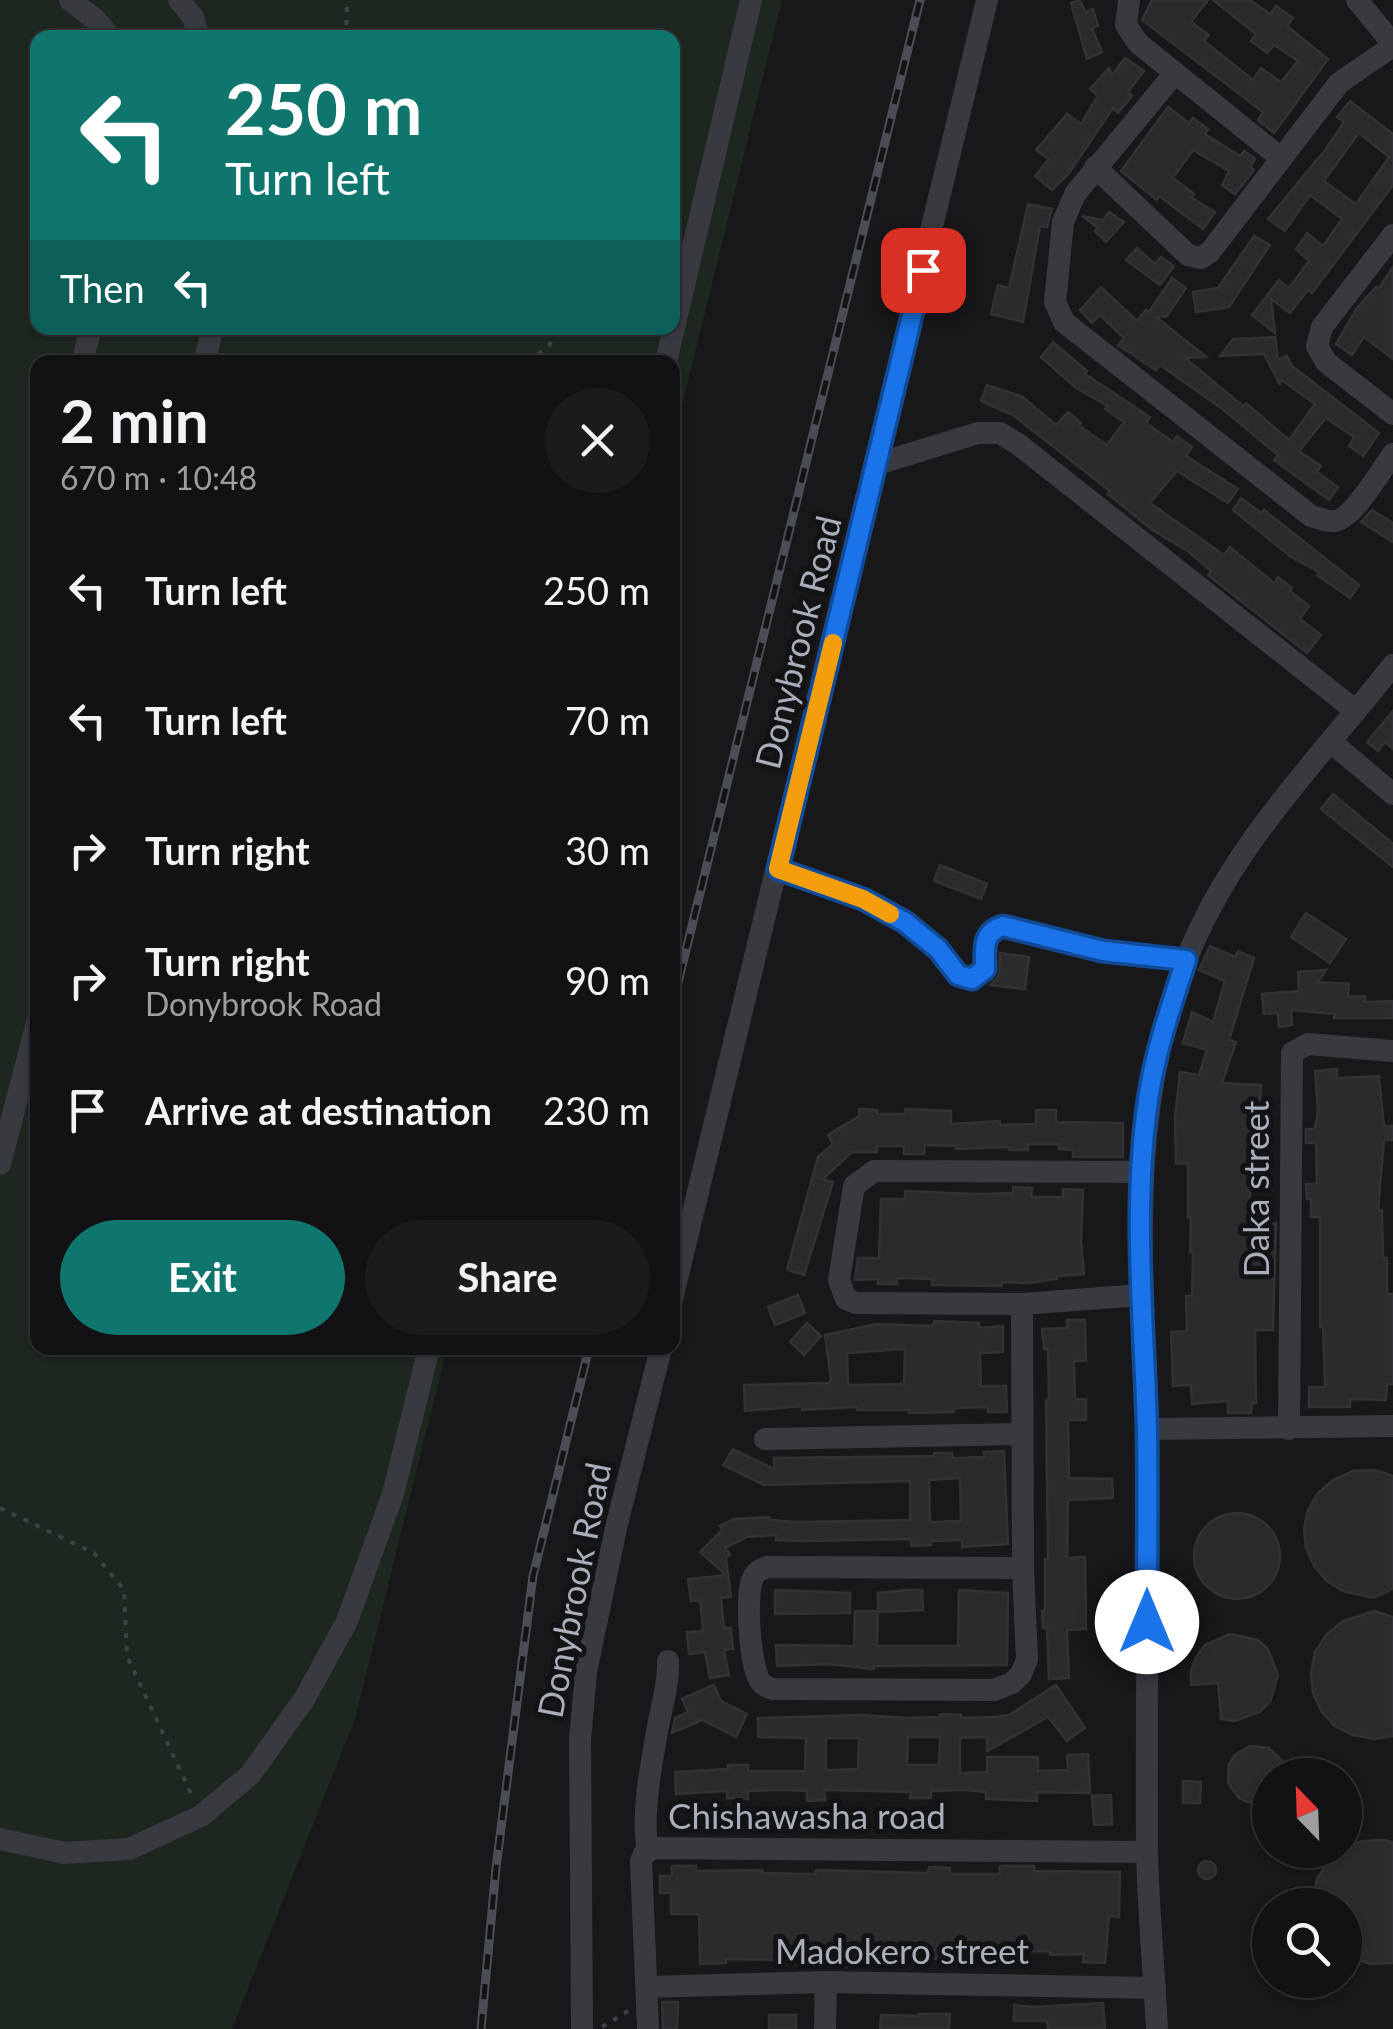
<!DOCTYPE html>
<html lang="en">
<head>
<meta charset="utf-8">
<style>
  :root { --surface:#121214; --page:#1b1b1d; --text:#f1f3f6; --muted:#9c9ea0; --line:#313234; --accent:#0f766e }
  body { margin:0; font-family:Lato,sans-serif; background:var(--page); color:var(--text); height:100vh; display:flex; flex-direction:column; font-size:38px; white-space:nowrap }
  * { box-sizing:border-box; margin:0 }
  p { font-size:32px; color:var(--muted) }
  .icon { flex:none; width:55px; height:55px; fill:none; stroke:currentColor; stroke-width:2; stroke-linecap:round; stroke-linejoin:round }
  .map { position:relative; flex:1; overflow:hidden }
  .panel { position:absolute; left:30px; top:355px; width:650px; height:1000px; display:flex; flex-direction:column; background:var(--surface); border-radius:20px; box-shadow:0 2px 8px #0004,0 0 0 2px var(--line) }
  .panel>* { flex:none }
  .guide { position:absolute; left:30px; top:30px; width:650px; height:305px; border-radius:20px; box-shadow:0 2px 8px #0004,0 0 0 2px var(--line); background:#0f766e; color:#fff; overflow:hidden }
  .needle { width:65px; rotate:337deg }
  .buttons { position:absolute; left:1252px; top:1758px; display:grid; gap:20px }
  .buttons a { display:grid; place-items:center; width:110px; height:110px; border-radius:50%; background:var(--surface); box-shadow:0 2px 8px #0004,0 0 0 2px var(--line); font-size:50px }
  .pin { position:absolute; display:grid; place-items:center; width:85px; height:85px; color:#fff; margin:-42px; border-radius:20px; box-shadow:0 5px 15px #0006 }
  .me { position:absolute; width:110px; margin:-55px; rotate:0deg; stroke-linejoin:round; filter:drop-shadow(0 0 8px #0008) }
  .turn { display:flex; align-items:center; gap:35px; height:210px; padding:0 30px; font-size:45px }
  .turn .icon { width:130px; height:130px; stroke-width:2.5 }
  .turn b { display:block; font-size:70px; line-height:85px }
  .then { display:flex; align-items:center; height:95px; padding:0 30px; background:#0003; gap:20px; font-size:38px }
  .round { display:grid; place-items:center; flex:none; width:105px; height:105px; border-radius:52px; background:var(--page) }
  .headline { display:flex; align-items:center; justify-content:space-between; height:170px; padding:0 30px }
  h1 { font-size:60px; font-weight:700; line-height:75px }
  .button { display:flex; gap:20px; margin-top:auto; padding:20px 30px }
  .button a { flex:1; height:115px; border-radius:60px; background:var(--accent); color:#fff; font-size:40px; font-weight:700; line-height:115px; text-align:center }
  .button a+a { background:var(--page); color:var(--text) }
  ul { padding:0; list-style:none }
  li { display:flex; align-items:center; gap:30px; height:130px; padding:0 30px }
  li div { flex:1 }
  li b { display:block; font-size:38px }
  li em { font-style:normal }
  .map>svg:first-child { display:block }
  .green { fill:#1d261f; fill-rule:evenodd }
  .building { fill:#2b2b2e; stroke:#323236; stroke-width:2.5; fill-rule:evenodd }
  .lines { fill:none; stroke-linecap:round; stroke-linejoin:round }
  .path { stroke:#3e4147; stroke-width:4; stroke-dasharray:5 8; stroke-linecap:butt }
  .minor { stroke:#393940; stroke-width:22 }
  .rail-casing { stroke:#4b4d55; stroke-width:9 }
  .rail { stroke:#131315; stroke-width:5; stroke-dasharray:15; stroke-linecap:butt }
  .route-casing { stroke:#114b97; stroke-width:25 }
  .route { stroke:#1a73e8; stroke-width:18 }
  .slow { stroke:#f59e0b; stroke-width:18 }
  .labels { text-anchor:middle; dominant-baseline:central; stroke-width:10; stroke-linejoin:round; paint-order:stroke }
  .street-label { font-size:35px; fill:#a9aebb; stroke:#131315 }
</style>
</head>
<body>
<div class="map">
<svg width="1393" height="2029" viewBox="0 0 1393 2029">
  <rect width="100%" height="100%" fill="#18181a"/>
  <path class="green" d="M0 0H782L673 442 672 362H38V1348H447L355 1719 232 2029H0ZM38 38H672V328H38Z"/>
  <g class="building">
    <path d="M1080 0 1085 12 1093 9 1098 26 1092 28 1102 52 1087 59 1071 3Z"/>
    <path d="M1152 0H1208L1191 22 1209 35 1204 41 1253 80 1261 68 1281 82 1298 61 1274 45 1267 53 1251 41 1256 34 1213 0H1250L1270 14 1276 6 1293 18 1287 26 1328 59 1274 133 1258 120 1263 112 1142 20Z"/>
    <path d="M1125 58 1144 71 1128 92 1132 96 1118 113 1113 108 1069 173 1052 190 1035 176 1049 159 1036 150 1067 114 1081 124 1098 96 1090 89 1109 68 1112 75Z"/>
    <path d="M1350 101 1393 134V185L1312 293 1308 290 1290 313 1271 299 1275 333 1252 315 1279 280 1289 288 1309 261 1296 249 1307 233 1323 246 1342 219 1310 195 1285 231 1268 219 1325 150 1344 122 1337 117ZM1359 133 1389 157 1356 204 1324 181Z"/>
    <path d="M1168 107 1189 123 1193 118 1208 129 1205 134 1240 156 1244 151 1255 159 1250 167 1254 170 1235 194 1222 185 1229 171 1193 150 1173 178 1194 194 1191 197 1215 212 1203 229 1159 196 1157 200 1121 171Z"/>
    <path d="M1028 204 1052 209 1047 227 1040 226 1023 322 991 314 998 285 1009 288Z"/>
    <path d="M1109 212 1124 222 1106 242 1095 231 1098 228 1082 216 1103 220Z"/>
    <path d="M1254 236 1270 245 1229 307 1196 312 1193 292 1218 288Z"/>
    <path d="M1137 248 1155 264 1161 257 1174 266 1160 285 1126 260Z"/>
    <path d="M1393 267V359L1364 337 1352 355 1336 344 1357 308 1376 287 1378 289Z"/>
    <path d="M1172 278 1186 288 1167 316 1156 317 1206 357 1185 358 1243 406 1246 403 1289 440 1315 404 1280 379V385L1264 354 1220 356 1233 339 1275 337 1278 360 1287 356 1292 366 1379 433 1363 456 1349 446 1354 437 1326 418 1299 451 1321 466 1317 472 1338 487 1329 500 1274 460 1278 455 1225 411 1160 365 1156 370 1118 345 1124 338 1100 315 1092 323 1080 310 1101 287 1137 321 1146 310 1149 312Z"/>
    <path d="M1053 342 1087 371 1085 374 1150 417 1146 423 1173 442 1177 436 1192 447 1186 456 1238 489 1228 503 1177 471 1150 503 1224 555 1230 547 1274 583 1278 577 1292 588 1290 591 1309 606 1300 619 1321 635 1307 653 1208 575 1211 571 1189 552 1151 529 1108 494 1110 491 1013 415 981 401 987 385 1023 397 1056 425 1068 412 1081 423 1079 426 1107 445 1124 422 1105 409 1107 406 1075 387 1041 357Z"/>
    <path d="M1241 498 1261 513 1264 510 1359 585 1350 598 1317 575 1319 572 1291 557 1233 510Z"/>
    <path d="M1372 510 1393 523V542L1361 522Z"/>
    <path d="M1393 711V749L1385 742 1378 751 1367 742Z"/>
    <path d="M1333 794 1393 844V867L1321 809Z"/>
    <path d="M940 865 987 884 981 899 934 881Z"/>
    <path d="M1306 913 1346 939 1330 963 1291 937Z"/>
    <path d="M1210 946 1235 957 1238 951 1254 958 1229 1040 1236 1042 1222 1083 1261 1085 1260 1106H1252L1253 1147H1266V1163H1251L1249 1224 1276 1223 1273 1330H1255L1256 1403H1252L1251 1413H1228V1401L1192 1404 1191 1385 1173 1386 1171 1332 1187 1331 1186 1296H1192L1193 1252H1190L1191 1217H1188V1163L1176 1164 1175 1118 1180 1072 1199 1075 1207 1050 1183 1043 1192 1012 1213 1022 1225 981 1199 970Z"/>
    <path d="M1000 953 1029 957 1025 989 990 985 999 975Z"/>
    <path d="M1326 970 1318 982 1349 984 1348 997 1365 996V1002L1393 1001V1018H1334L1335 1014 1291 1010 1292 1025 1279 1027 1278 1013 1264 1014 1262 994 1299 991 1298 972Z"/>
    <path d="M1337 1069V1078L1379 1076 1384 1126H1393V1140H1384L1378 1210H1382L1383 1258H1387V1294H1393V1384H1387L1386 1400 1350 1399V1407H1309V1387H1325L1323 1327H1320V1217H1311V1199H1307L1306 1184H1317L1316 1143H1306V1129H1315L1318 1111 1315 1071Z"/>
    <path d="M859 1109 877 1110V1114H905V1109L951 1111V1124L1000 1121V1125L1036 1124V1110H1056V1122L1123 1123V1157H1073V1150L1059 1149V1144H1028V1150H1009V1147L956 1149V1146L925 1145 924 1154H904V1146H877V1152H852L823 1179 833 1182 804 1275 787 1270 818 1157 833 1144 828 1135 859 1116Z"/>
    <path d="M1013 1187 1032 1188 1031 1197H1063V1189L1083 1190 1081 1241 1084 1274 1057 1276V1279L1029 1283 1002 1282V1286L932 1285V1279L897 1278V1284H878V1279L855 1280 858 1258H879L881 1199H905V1191L974 1194 1013 1193Z"/>
    <path d="M798 1295 805 1313 775 1325 768 1307Z"/>
    <path d="M1067 1320H1085L1086 1361H1074L1075 1399H1086V1420H1068L1069 1478 1112 1479 1113 1498 1068 1500 1067 1558 1085 1557 1086 1629 1067 1630 1069 1678 1049 1679 1047 1628H1043L1042 1611H1045V1559H1048L1046 1400H1049L1048 1349H1044L1042 1329 1067 1328Z"/>
    <path d="M934 1321 979 1323V1328L1003 1326V1352L980 1353 981 1386H1006L1007 1412H988V1407L954 1408V1412L909 1413V1410H857V1407L802 1410V1406L745 1411 744 1385 829 1383 831 1379 825 1335 876 1324 933 1326ZM905 1349 904 1384 848 1385 847 1353Z"/>
    <path d="M807 1323 821 1336 804 1355 790 1342Z"/>
    <path d="M733 1449 774 1469V1458L934 1456V1453H952L953 1458 985 1457 984 1452 1004 1451 1008 1544 962 1547V1540L931 1541V1545L911 1546V1539L804 1541 776 1540V1535L747 1537 725 1548 730 1554 726 1558 731 1597 721 1598 724 1628H731L733 1649 724 1650 729 1675 710 1678 705 1652 689 1654 687 1632 703 1631 700 1600 691 1601 688 1579 726 1575 700 1552 722 1530 720 1526 734 1519 769 1517 770 1520 796 1522 910 1520V1481L764 1485 723 1465ZM960 1478 961 1521 930 1522 929 1480Z"/>
    <path d="M1375 1470 1393 1476V1589L1373 1598 1343 1591 1327 1581 1314 1566 1306 1548 1304 1529 1308 1510 1318 1493 1333 1480 1353 1471Z"/>
    <circle cx="1237" cy="1556" r="43"/>
    <path d="M775 1590 850 1593V1613L775 1614Z"/>
    <path d="M907 1590H922L923 1610 878 1612V1593Z"/>
    <path d="M959 1590 1008 1593 1007 1665 874 1666V1669L830 1664 777 1666 776 1645 854 1646 855 1611H878L877 1646H958Z"/>
    <path d="M1374 1611 1393 1617V1736L1374 1739 1353 1735 1335 1726 1321 1711 1313 1693 1311 1673 1315 1652 1327 1634 1343 1621Z"/>
    <path d="M1230 1634 1258 1640 1268 1649 1278 1675 1270 1702 1260 1712 1234 1721 1221 1719 1218 1683 1191 1685V1671L1196 1657 1205 1645Z"/>
    <path d="M714 1685 721 1701 747 1714 736 1737 702 1720 672 1733 675 1718 688 1712 682 1699Z"/>
    <path d="M1056 1685 1085 1728 1067 1741 1048 1717 987 1751V1737L960 1738V1773L987 1772V1757H1038V1771L1068 1770 1067 1755 1088 1754 1090 1793 1037 1792V1801L986 1799V1792L964 1790 931 1791V1798H910L911 1792 824 1790 825 1800 807 1801V1791L782 1790 748 1791V1799L727 1798V1791L676 1794 675 1772 728 1769V1765H748V1771H805L806 1738 758 1737V1718L860 1715 908 1718 940 1717V1714L961 1715V1718L995 1717 1009 1715ZM908 1737H940L939 1765H907ZM826 1738H859L858 1769 826 1770Z"/>
    <path d="M1250 1746 1269 1748 1283 1762 1286 1775H1270V1801L1247 1802 1239 1798 1228 1783 1229 1764 1234 1756Z"/>
    <path d="M1183 1781 1201 1782 1200 1803H1183Z"/>
    <path d="M1111 1795 1112 1824 1094 1825 1092 1796Z"/>
    <path d="M1384 1840 1393 1842V1963L1371 1964 1345 1956V1905H1312L1317 1879 1327 1863 1341 1850 1362 1841Z"/>
    <circle cx="1207" cy="1870" r="9"/>
    <path d="M672 1866H696V1871L762 1870V1873L816 1874V1870L928 1873 929 1867 950 1868V1874H1000V1866H1034V1871L1120 1872 1119 1917 1109 1916 1105 1963 1083 1962 1084 1954 1050 1955V1951L952 1953V1959L848 1958 847 1967 778 1963V1960L725 1959 726 1963 700 1964 699 1914H671V1893H660V1876H672Z"/>
    <path d="M662 2002H678L677 2029H663Z"/>
    <path d="M1103 2003 1105 2029H1048L1047 2021H1014V2005L1033 2007Z"/>
    <path d="M919 2014H950L949 2029H880L881 2015 919 2016Z"/>
    <rect x="769" y="2015" width="27" height="14"/>
  </g>
  <g class="lines">
    <g class="path">
      <path d="M346 38 347 0"/>
      <path d="M528 362 549 346 557 328"/>
      <path d="M0 1508 94 1553 124 1590 127 1656 193 1798"/>
      <path d="M602 2027 628 2011"/>
    </g>
    <g class="minor">
      <path d="M70 0 97 21 111 38"/>
      <path d="M179 0 193 17 199 38"/>
      <path d="M1129 0 1126 25 1138 43 1281 158"/>
      <path d="M1357 0 1393 44"/>
      <path d="M1175 73 1075 194 1063 222 1055 302 1064 322 1311 516C1319 518 1327 522 1335 521 1354 518 1381 470 1393 454"/>
      <path d="M1095 167 1188 255 1201 258 1210 252 1339 83 1393 46"/>
      <path d="M1393 235 1322 327 1317 346 1326 362 1393 414"/>
      <path d="M82 362 91 328"/>
      <path d="M204 362 213 328"/>
      <path d="M666 362 751 0"/>
      <path d="M877 464 978 433H1000L1018 444 1356 711"/>
      <path d="M1331 742 1393 794"/>
      <path d="M778 869 863 899 905 923 938 949 958 975 972 979 985 969C985 950 981 933 1003 927L1103 951 1186 960"/>
      <path d="M0 1164 38 1019"/>
      <path d="M1140 1295 1022 1304 856 1303 846 1299 839 1280 854 1186 874 1171 1141 1172"/>
      <path d="M672 1299 987 0"/>
      <path d="M1022 1304 1023 1568 1027 1660 1021 1674 1012 1683 994 1690 773 1689C767 1687 764 1686 760 1681 750 1666 744 1591 754 1576 758 1570 760 1570 767 1567L1023 1568"/>
      <path d="M1147 1429 1393 1426"/>
      <path d="M1289 1429 1292 1053 1308 1044 1393 1051"/>
      <path d="M765 1439 1021 1434"/>
      <path d="M0 1839 65 1853 129 1849 201 1816 250 1775 305 1698 347 1621 393 1494 429 1348"/>
      <path d="M648 1851C641 1819 651 1765 657 1732 661 1708 669 1685 668 1661"/>
      <path d="M648 1987 826 1982 1155 1988"/>
      <path d="M582 2029 580 1740 586 1672 616 1528 661 1348"/>
      <path d="M648 2029 641 1861 644 1854 653 1848 1147 1852"/>
      <path d="M825 2029 826 1982"/>
      <path d="M1157 2029C1154 1969 1148 1908 1147 1848 1146 1709 1149 1570 1147 1432 1144 1267 1125 1120 1186 961 1228 849 1320 758 1393 665"/>
    </g>
    <defs>
      <g id="rail">
        <path d="M672 1007 920 0"/>
        <path d="M481 2029 496 1868 533 1576 589 1348"/>
      </g>
    </defs>
    <use href="#rail" class="rail-casing"/>
    <use href="#rail" class="rail"/>
  </g>
  <g class="lines">
    <defs>
      <path id="route" d="M923 270 778 869 863 899 905 922 938 949 958 975 972 979 985 969C985 950 981 933 1003 926L1103 951 1186 960C1171 1006 1155 1052 1148 1100 1132 1209 1144 1320 1147 1430 1148 1494 1147 1558 1147 1622"/>
    </defs>
    <use href="#route" class="route-casing"/>
    <use href="#route" class="route"/>
    <path class="slow" d="M833 643 778 869 863 899 890 914"/>
  </g>
  <g class="labels">
    <g class="street-label">
      <text transform="translate(797 642) rotate(-76)">Donybrook Road</text>
      <text transform="translate(1255 1189) rotate(-90)">Daka street</text>
      <text transform="translate(573 1590) rotate(-79)">Donybrook Road</text>
      <text x="807" y="1815">Chishawasha road</text>
      <text x="902" y="1950">Madokero street</text>
    </g>
  </g>
</svg>
<div class="buttons">
<a><svg class="needle" viewBox="-14 -14 28 28"><path d="M0-13l5 13h-10z" fill="#e53935"/><path d="M0 13l5-13h-10z" fill="#9c9ea0"/></svg></a>
<a><svg class="icon" aria-label="search" viewBox="0 0 24 24"><circle cx="10" cy="10" r="6"/><path d="M15 15l6 6"/></svg></a>
</div>
<div class="pin" style="left:923px;top:270px;background:#d93025"><svg class="icon" aria-label="arrive" viewBox="0 0 24 24"><path d="M6 21V4h12l-3 4 3 4H6"/></svg></div>
<svg class="me" style="left:1147px;top:1622px" viewBox="-20 -20 40 40"><circle r="19" fill="#fff"/><path d="M0-13L10 11 0 6-10 11z" fill="#1a73e8"/></svg>
<div class="guide">
<div class="turn"><svg class="icon" aria-label="left" viewBox="0 0 24 24"><path d="M17 20v-9H6M10 6l-5 5 5 5"/></svg><div><b>250 m</b>Turn left</div></div>
<div class="then">Then<svg class="icon" aria-label="left" viewBox="0 0 24 24"><path d="M17 20v-9H6M10 6l-5 5 5 5"/></svg></div>
</div>
<section class="panel">
<div class="headline"><div><h1>2 min</h1><p>670 m · 10:48</p></div><a class="round"><svg class="icon" aria-label="close" viewBox="0 0 24 24"><path d="M6 6l12 12M18 6L6 18"/></svg></a></div>
<ul>
<li><svg class="icon" aria-label="left" viewBox="0 0 24 24"><path d="M17 20v-9H6M10 6l-5 5 5 5"/></svg><div><b>Turn left</b></div><em>250 m</em></li>
<li><svg class="icon" aria-label="left" viewBox="0 0 24 24"><path d="M17 20v-9H6M10 6l-5 5 5 5"/></svg><div><b>Turn left</b></div><em>70 m</em></li>
<li><svg class="icon" aria-label="right" viewBox="0 0 24 24"><path d="M7 20v-9h11M14 6l5 5-5 5"/></svg><div><b>Turn right</b></div><em>30 m</em></li>
<li><svg class="icon" aria-label="right" viewBox="0 0 24 24"><path d="M7 20v-9h11M14 6l5 5-5 5"/></svg><div><b>Turn right</b><p>Donybrook Road</p></div><em>90 m</em></li>
<li><svg class="icon" aria-label="arrive" viewBox="0 0 24 24"><path d="M6 21V4h12l-3 4 3 4H6"/></svg><div><b>Arrive at destination</b></div><em>230 m</em></li>
</ul>
<div class="button"><a>Exit</a><a>Share</a></div>
</section>
</div>
</body>
</html>
